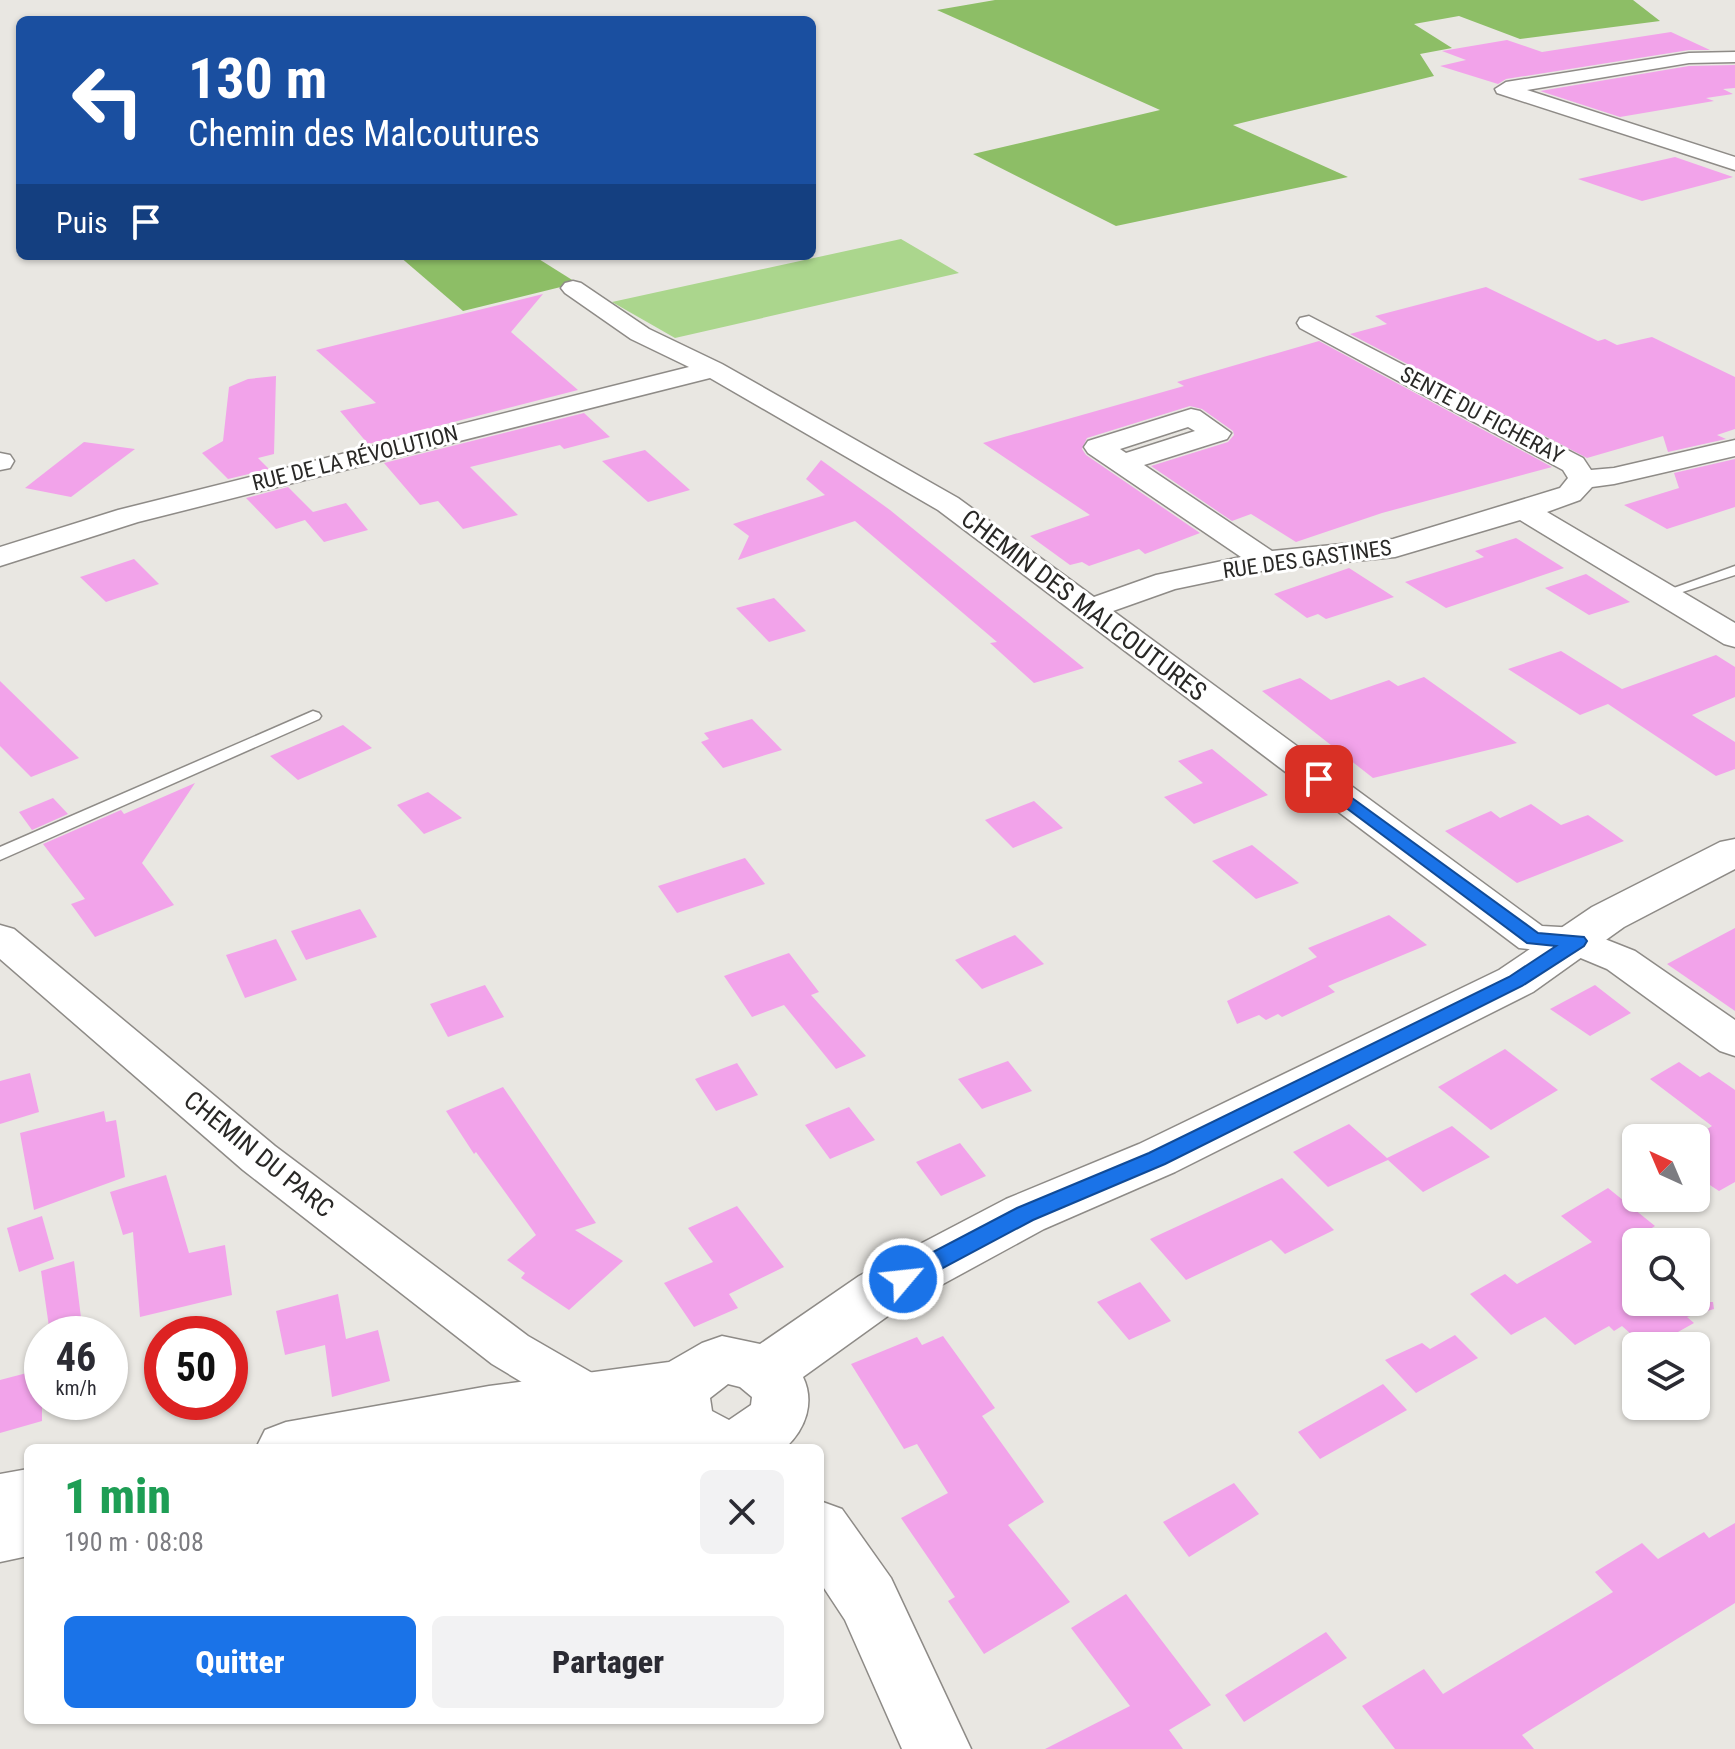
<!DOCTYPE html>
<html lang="fr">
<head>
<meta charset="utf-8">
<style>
  :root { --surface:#fff; --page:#f2f2f3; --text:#2b2b33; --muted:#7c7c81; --accent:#1a73e8 }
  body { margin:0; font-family:"Roboto Condensed",sans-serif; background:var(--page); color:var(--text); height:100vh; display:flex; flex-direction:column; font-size:30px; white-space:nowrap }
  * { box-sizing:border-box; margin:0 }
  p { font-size:26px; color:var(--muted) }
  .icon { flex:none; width:44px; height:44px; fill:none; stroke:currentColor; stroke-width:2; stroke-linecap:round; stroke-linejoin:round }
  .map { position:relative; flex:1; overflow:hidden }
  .side { position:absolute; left:24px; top:1444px; width:800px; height:280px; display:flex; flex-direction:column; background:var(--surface); border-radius:12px; box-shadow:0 2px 6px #0004 }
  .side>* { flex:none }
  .top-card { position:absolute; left:16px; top:16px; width:800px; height:244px; border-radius:12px; box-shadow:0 2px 6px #0004; background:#1a4fa0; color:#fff; overflow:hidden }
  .needle { width:52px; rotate:316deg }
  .controls { position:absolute; left:1622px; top:1124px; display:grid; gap:16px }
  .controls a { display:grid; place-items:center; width:88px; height:88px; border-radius:12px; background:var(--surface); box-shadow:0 2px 6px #0004; font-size:40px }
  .speed { position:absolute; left:24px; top:1316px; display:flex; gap:16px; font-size:40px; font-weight:700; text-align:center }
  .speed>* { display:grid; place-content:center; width:104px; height:104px; border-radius:50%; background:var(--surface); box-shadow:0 2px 6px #0004; line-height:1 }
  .speed small { font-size:20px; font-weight:400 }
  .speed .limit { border:12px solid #d22; background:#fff; color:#111 }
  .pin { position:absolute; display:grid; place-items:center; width:68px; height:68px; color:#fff; margin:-34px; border-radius:16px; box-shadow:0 4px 12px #0006 }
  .me { position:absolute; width:88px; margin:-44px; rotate:62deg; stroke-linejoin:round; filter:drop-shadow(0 0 6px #0008) }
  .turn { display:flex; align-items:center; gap:28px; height:168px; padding:0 40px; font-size:36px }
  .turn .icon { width:104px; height:104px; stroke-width:2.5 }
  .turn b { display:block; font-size:56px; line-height:68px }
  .then { display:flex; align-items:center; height:76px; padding:0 40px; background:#0003; gap:16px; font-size:30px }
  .round { display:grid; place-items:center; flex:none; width:84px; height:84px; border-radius:12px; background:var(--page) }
  .overview { display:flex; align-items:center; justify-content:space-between; height:136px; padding:0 40px }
  h1 { font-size:48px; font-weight:800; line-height:60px; color:#1e9e55 }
  .action { display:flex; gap:16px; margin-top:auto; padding:16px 40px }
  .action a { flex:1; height:92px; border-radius:12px; background:var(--accent); color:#fff; font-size:32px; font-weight:800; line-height:92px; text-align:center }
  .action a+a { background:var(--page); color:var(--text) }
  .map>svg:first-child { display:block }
  .green { fill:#abd68d }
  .forest { fill:#8dbe66 }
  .building { fill:#f2a3ea }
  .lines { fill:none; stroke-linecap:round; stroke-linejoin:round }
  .service-casing { stroke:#8e8b87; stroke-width:3 }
  .minor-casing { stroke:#8e8b87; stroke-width:3 }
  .tertiary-casing { stroke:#8e8b87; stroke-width:3 }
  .secondary-casing { stroke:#8e8b87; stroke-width:3 }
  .service { fill:#fff; fill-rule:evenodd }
  .minor { fill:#fff; fill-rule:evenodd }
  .tertiary { fill:#fff; fill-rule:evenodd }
  .secondary { fill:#fff; fill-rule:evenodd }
  .route { fill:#1a73e8; stroke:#114b97; stroke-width:2 }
  .labels { text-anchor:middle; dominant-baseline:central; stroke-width:6; stroke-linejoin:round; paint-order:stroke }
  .far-street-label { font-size:22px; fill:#292826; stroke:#fff }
  .street-label { font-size:26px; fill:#292826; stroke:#fff }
</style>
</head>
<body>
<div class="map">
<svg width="1735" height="1749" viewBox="0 0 1735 1749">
  <rect width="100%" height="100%" fill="#e9e7e2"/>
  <path class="green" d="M901 239 959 273 675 338 612 302Z"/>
  <g class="forest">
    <path d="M995 0H1633L1660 21 1520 39 1459 16 1414 24 1452 48 1420 54 1434 76 1233 125 1348 177 1116 226 973 154 1160 110 937 10Z"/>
    <path d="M399 256H534L577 283 463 311Z"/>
  </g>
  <g class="building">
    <path d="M1671 32 1710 50H1689L1506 79 1498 84 1440 66 1466 60 1442 51 1507 40 1542 52Z"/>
    <path d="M1735 65V88L1723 89 1733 94 1706 98 1714 101 1620 117 1540 91 1689 66Z"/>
    <path d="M1675 157 1733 177 1642 201 1578 179Z"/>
    <path d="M1486 287 1598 341 1605 339 1617 345 1652 337 1735 377V429L1717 435 1726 439 1668 452 1663 436 1587 458 1350 334 1387 324 1375 316Z"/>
    <path d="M543 294 511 332 578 390 368 444 340 411 376 403 316 350Z"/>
    <path d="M1319 341 1552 467 1382 513 1296 542 1251 514 1232 521 1151 466 1228 442 1234 435 1233 431 1202 409 1190 406 1087 438 1082 449 1086 455 1200 533 1145 554 1139 549 1089 566 1082 562 1070 565 1030 536 1090 515 983 443 1184 386 1177 382Z"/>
    <path d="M276 376 274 454 258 458 269 469 228 479 202 453 223 441 229 387 248 379Z"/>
    <path d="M584 413 610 437 564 449 560 445 470 467 518 515 463 529 438 501 420 505 384 463Z"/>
    <path d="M84 442 135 449 71 497 25 488Z"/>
    <path d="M645 450 690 490 648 502 602 461Z"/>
    <path d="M1735 459V507L1667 529 1624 505 1679 488 1674 473Z"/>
    <path d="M821 460 890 510 1084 668 1034 683 990 643 997 642 855 521 738 560 749 536 733 524 825 495 806 479Z"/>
    <path d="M288 487 313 512 346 503 368 530 324 542 305 520 276 529 246 498Z"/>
    <path d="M1516 538 1564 568 1446 608 1405 582 1484 557 1475 551Z"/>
    <path d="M134 559 159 584 106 602 80 577Z"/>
    <path d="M1349 568 1394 597 1326 619 1318 614 1307 618 1274 594Z"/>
    <path d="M1586 574 1630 602 1589 615 1545 588Z"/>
    <path d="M774 598 806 631 769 642 736 608Z"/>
    <path d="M1561 651 1622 689 1716 655 1735 667V697L1692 715 1735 742V769L1716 776 1608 704 1580 715 1508 669Z"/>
    <path d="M1424 677 1517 743 1373 778 1262 691 1300 678 1331 700 1389 680 1398 686Z"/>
    <path d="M0 681 79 758 31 777 0 746Z"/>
    <path d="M752 719 782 750 723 768 701 742 709 739 704 733Z"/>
    <path d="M343 725 372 748 298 780 270 756Z"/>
    <path d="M1212 749 1268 795 1194 824 1164 797 1203 783 1178 761Z"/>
    <path d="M195 783 142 863 174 905 95 937 71 904 85 899 43 844 121 810 124 814Z"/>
    <path d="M428 792 462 818 424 834 397 805Z"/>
    <path d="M53 798 68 814 32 830 19 812Z"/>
    <path d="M1034 801 1063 828 1013 848 985 820Z"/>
    <path d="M1531 804 1561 825 1588 815 1624 841 1517 883 1445 831 1491 811 1500 818Z"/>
    <path d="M1252 845 1299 883 1256 899 1212 861Z"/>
    <path d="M745 858 765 884 677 913 658 886Z"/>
    <path d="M360 909 377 937 306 960 291 931Z"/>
    <path d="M1389 915 1427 945 1328 986 1335 992 1282 1017 1278 1014 1266 1020 1259 1015 1237 1024 1227 1001 1317 957 1308 948Z"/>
    <path d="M1735 928V1011L1667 964Z"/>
    <path d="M1015 935 1044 964 982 989 955 960Z"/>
    <path d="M276 939 297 980 245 998 226 955Z"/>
    <path d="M789 953 819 992 811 995 866 1056 836 1069 784 1005 752 1017 724 976Z"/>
    <path d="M485 985 504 1017 448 1037 430 1004Z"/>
    <path d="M1595 985 1631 1013 1590 1036 1550 1009Z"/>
    <path d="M1505 1049 1558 1090 1491 1130 1438 1087Z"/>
    <path d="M1008 1061 1032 1091 982 1109 958 1079Z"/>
    <path d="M1679 1062 1700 1077 1709 1072 1735 1090V1182L1719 1191 1696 1176V1136L1712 1126 1650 1079Z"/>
    <path d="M737 1063 758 1095 716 1111 695 1079Z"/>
    <path d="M30 1073 39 1112 0 1124V1081Z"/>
    <path d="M503 1087 596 1223 575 1230 623 1261 569 1310 521 1278 525 1273 507 1260 536 1235 476 1152 474 1154 446 1111Z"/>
    <path d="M849 1107 875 1140 830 1159 805 1125Z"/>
    <path d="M104 1111 106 1122 116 1120 125 1177 34 1210 20 1133Z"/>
    <path d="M1349 1124 1387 1158 1452 1126 1490 1157 1423 1192 1388 1160 1328 1187 1293 1152Z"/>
    <path d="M960 1143 986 1176 941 1196 916 1162Z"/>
    <path d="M166 1175 189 1253 225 1245 232 1295 140 1317 133 1232 123 1235 110 1192Z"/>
    <path d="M1282 1178 1334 1230 1285 1254 1271 1240 1186 1280 1150 1239Z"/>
    <path d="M1608 1188 1655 1226 1636 1238V1302H1713L1714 1309 1687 1317 1694 1323 1653 1346 1637 1333 1632 1335 1622 1326 1614 1331 1609 1326 1575 1345 1545 1317 1511 1335 1470 1294 1505 1274 1517 1284 1592 1242 1561 1216Z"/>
    <path d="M737 1206 784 1267 729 1294 738 1308 694 1327 664 1283 713 1262 688 1228Z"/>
    <path d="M42 1216 54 1259 19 1272 7 1228Z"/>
    <path d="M74 1261 83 1334H50L41 1271Z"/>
    <path d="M1140 1282 1171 1321 1129 1340 1097 1302Z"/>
    <path d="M338 1294 346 1339 378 1330 390 1381 332 1397 325 1345 285 1355 276 1311Z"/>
    <path d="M1455 1335 1478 1358 1416 1393 1385 1360 1422 1343 1430 1349Z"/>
    <path d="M943 1336 995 1408 982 1416 1044 1502 1008 1525 1070 1602 984 1654 948 1601 955 1597 901 1518 948 1493 917 1444 904 1449 851 1364 917 1337 922 1345Z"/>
    <path d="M42 1369V1421L0 1433V1380Z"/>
    <path d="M1383 1384 1407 1410 1320 1459 1298 1432Z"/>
    <path d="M1234 1483 1259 1514 1189 1557 1163 1522Z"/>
    <path d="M1735 1523V1603L1522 1735 1534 1749H1395L1362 1706 1424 1669 1443 1694 1613 1592 1595 1572 1642 1543 1658 1559 1704 1532 1709 1538Z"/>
    <path d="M1126 1594 1211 1705 1169 1730 1183 1749H1045L1130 1706 1071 1628Z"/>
    <path d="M1326 1632 1347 1658 1244 1722 1225 1695Z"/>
  </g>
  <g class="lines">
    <defs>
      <g id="service">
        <path d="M1735 566V575L1664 598 1657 594Z"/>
        <path d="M313 711 319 713 321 716 319 719 0 860V847Z"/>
      </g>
      <g id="minor">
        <path d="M1735 52V62L1689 63 1527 90 1735 157V170L1497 93 1495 89 1506 82 1689 53Z"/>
        <path d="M573 281 581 283 649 329 722 364 958 498 1094 597 1156 575 1241 557 1088 453 1084 447 1088 441 1191 409 1200 411 1231 433 1227 439 1144 465 1272 551 1393 539 1560 488 1568 478 1563 470 1300 328 1297 323 1300 318 1309 316 1583 458 1591 470 1614 468 1735 440V456L1614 484 1592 487 1580 500 1547 512 1735 623V647L1724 644 1520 520 1395 557 1266 570 1175 589 1113 611 1542 926 1577 928 1635 951 1735 1020V1056L1720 1051 1607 969 1571 954 1519 948 938 510 710 378 138 522 0 566V547L118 510 689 367 631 339 565 293 561 288 565 283ZM1188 427 1195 431 1126 453 1120 449Z"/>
        <path d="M0 453 10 455 14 461 10 468 0 470Z"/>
        <path d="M0 925 14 929 275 1146 528 1336 606 1381 613 1396 606 1411 588 1417 570 1411 492 1364 243 1170 0 959Z"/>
      </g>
      <path id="tertiary" d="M820 1501 842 1509 891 1578 971 1749H902L845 1620 820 1582Z"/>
      <g id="secondary">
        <path d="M1735 839V869L1624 927 1533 992 1175 1172 1044 1229 899 1308 803 1377C815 1402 806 1429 785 1448H440L441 1445 425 1448H256L265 1430 286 1422 489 1386 669 1362 702 1343 722 1336 760 1344 859 1276 1006 1199 1139 1144 1499 970 1592 907 1720 842ZM728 1384 740 1387 752 1397 751 1405 729 1420 712 1411 710 1398Z"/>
        <path d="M28 1469V1556L0 1562V1474Z"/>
      </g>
    </defs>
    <use href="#service" class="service-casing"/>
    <use href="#minor" class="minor-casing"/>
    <use href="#tertiary" class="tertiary-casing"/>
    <use href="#secondary" class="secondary-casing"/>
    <use href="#service" class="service"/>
    <use href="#minor" class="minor"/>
    <use href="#tertiary" class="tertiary"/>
    <use href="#secondary" class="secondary"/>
  </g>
  <path class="route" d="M1319 774 1538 933 1584 937 1587 941 1584 946 1522 986 1165 1164 1033 1220 911 1285 903 1288 895 1285 892 1279 895 1272 1017 1208 1149 1153 1509 977 1556 946 1527 943 1313 783 1310 779Z"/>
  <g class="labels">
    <g class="far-street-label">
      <text transform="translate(1482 415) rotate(28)">SENTE DU FICHERAY</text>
      <text transform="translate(355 458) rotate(-14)">RUE DE LA RÉVOLUTION</text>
      <text transform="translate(1307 559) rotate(-8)">RUE DES GASTINES</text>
    </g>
    <g class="street-label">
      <text transform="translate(1084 605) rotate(37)">CHEMIN DES MALCOUTURES</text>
      <text transform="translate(259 1154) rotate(39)">CHEMIN DU PARC</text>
    </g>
  </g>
</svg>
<div class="controls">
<a><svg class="needle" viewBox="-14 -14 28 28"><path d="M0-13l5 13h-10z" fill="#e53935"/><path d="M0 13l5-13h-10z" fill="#7c7c81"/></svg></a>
<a><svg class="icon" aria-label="search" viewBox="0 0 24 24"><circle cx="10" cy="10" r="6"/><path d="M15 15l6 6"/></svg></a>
<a><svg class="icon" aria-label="layers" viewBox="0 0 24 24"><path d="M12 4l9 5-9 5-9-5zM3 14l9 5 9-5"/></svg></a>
</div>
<div class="speed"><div>46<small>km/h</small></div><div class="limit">50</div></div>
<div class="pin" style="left:1319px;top:779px;background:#d93025"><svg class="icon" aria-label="arrive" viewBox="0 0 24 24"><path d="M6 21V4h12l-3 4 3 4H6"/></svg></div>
<svg class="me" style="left:903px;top:1279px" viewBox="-20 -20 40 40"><circle r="17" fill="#1a73e8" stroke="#fff" stroke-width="3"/><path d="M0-11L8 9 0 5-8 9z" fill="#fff"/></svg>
<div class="top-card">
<div class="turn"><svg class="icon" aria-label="left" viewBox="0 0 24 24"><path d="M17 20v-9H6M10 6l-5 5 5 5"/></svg><div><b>130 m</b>Chemin des Malcoutures</div></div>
<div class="then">Puis<svg class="icon" aria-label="arrive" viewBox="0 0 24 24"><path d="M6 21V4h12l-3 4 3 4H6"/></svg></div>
</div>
<section class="side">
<div class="overview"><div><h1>1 min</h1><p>190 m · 08:08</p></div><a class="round"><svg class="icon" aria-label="close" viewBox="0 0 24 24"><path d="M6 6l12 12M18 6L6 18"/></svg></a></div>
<div class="action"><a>Quitter</a><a>Partager</a></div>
</section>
</div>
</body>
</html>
